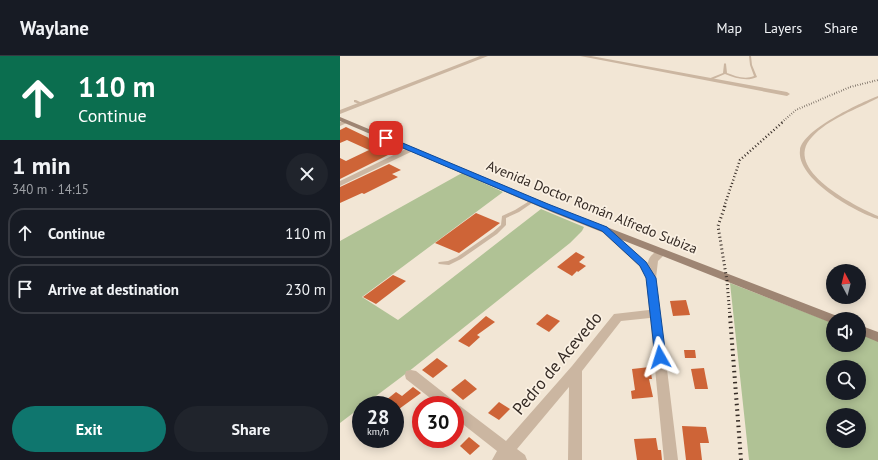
<!DOCTYPE html>
<html lang="en">
<head>
<meta charset="utf-8">
<style>
  :root { --surface:#171b24; --page:#20242c; --text:#f1f3f6; --muted:#9ea1a6; --line:#363941; --accent:#0f766e }
  body { margin:0; font-family:"PT Sans",sans-serif; background:var(--page); color:var(--text); height:100vh; display:flex; flex-direction:column; font-size:15px; white-space:nowrap }
  * { box-sizing:border-box; margin:0 }
  p { font-size:13px; color:var(--muted) }
  .icon { flex:none; width:22px; height:22px; fill:none; stroke:currentColor; stroke-width:2; stroke-linecap:round; stroke-linejoin:round }
  .map { position:relative; flex:1; overflow:hidden }
  .drawer { display:flex; flex-direction:column; background:var(--surface); width:340px }
  .drawer>* { flex:none }
  .guide { background:#0b6e4f; color:#fff; overflow:hidden }
  .needle { width:26px; rotate:353deg }
  .controls { position:absolute; left:486px; top:208px; display:grid; gap:8px }
  .controls a { display:grid; place-items:center; width:40px; height:40px; border-radius:50%; background:var(--surface); box-shadow:0 2px 10px #0003; font-size:20px }
  .speed { position:absolute; left:12px; top:340px; display:flex; gap:8px; font-size:20px; font-weight:700; text-align:center }
  .speed>* { display:grid; place-content:center; width:52px; height:52px; border-radius:50%; background:var(--surface); box-shadow:0 2px 10px #0003; line-height:1 }
  .speed small { font-size:10px; font-weight:400 }
  .speed .limit { border:6px solid #d22; background:#fff; color:#111 }
  .pin { position:absolute; display:grid; place-items:center; width:34px; height:34px; color:#fff; margin:-17px; border-radius:8px; box-shadow:0 2px 6px #0006 }
  .me { position:absolute; width:44px; margin:-22px; rotate:354deg; stroke-linejoin:round; filter:drop-shadow(0 0 3px #0008) }
  .turn { display:flex; align-items:center; gap:14px; height:84px; padding:0 12px; font-size:18px }
  .turn .icon { width:52px; height:52px; stroke-width:2.5 }
  .turn b { display:block; font-size:28px; line-height:34px }
  .round { display:grid; place-items:center; flex:none; width:42px; height:42px; border-radius:21px; background:var(--page) }
  .overview { display:flex; align-items:center; justify-content:space-between; height:68px; padding:0 12px }
  h1 { font-size:24px; font-weight:700; line-height:30px }
  .button { display:flex; gap:8px; margin-top:auto; padding:8px 12px }
  .button a { flex:1; height:46px; border-radius:24px; background:var(--accent); color:#fff; font-size:16px; font-weight:700; line-height:46px; text-align:center }
  .button a+a { background:var(--page); color:var(--text) }
  ul { padding:0; list-style:none }
  li { display:flex; align-items:center; gap:12px; height:50px; margin:0 8px 6px; padding:0 4px; border:2px solid var(--line); border-radius:16px }
  li div { flex:1 }
  li b { display:block; font-size:15px }
  li em { font-style:normal }
  header { display:flex; align-items:center; gap:24px; box-sizing:border-box; height:56px; padding:0 20px; background:var(--surface); border-bottom:1px solid var(--line) }
  header strong { font-size:19px }
  nav { display:flex; gap:22px; margin-inline-start:auto; font-size:14px }
  main { display:flex; flex:1; min-height:0 }
  .map>svg:first-child { display:block }
  .green { fill:#b0c295; fill-rule:evenodd }
  .building { fill:#ce6437 }
  .lines { fill:none; stroke-linecap:round; stroke-linejoin:round }
  .service { fill:#cbb6a1; fill-rule:evenodd }
  .minor { fill:#cbb6a1; fill-rule:evenodd }
  .secondary { fill:#9e8573; fill-rule:evenodd }
  .rail-far3 { stroke:#342a24; stroke-width:2; stroke-dasharray:0.5 2; stroke-linecap:butt }
  .rail-far2 { stroke:#342a24; stroke-width:2.5; stroke-dasharray:1 2.5; stroke-linecap:butt }
  .rail-far1 { stroke:#342a24; stroke-width:3; stroke-dasharray:1 3; stroke-linecap:butt }
  .rail { stroke:#342a24; stroke-width:4; stroke-dasharray:1.5 4; stroke-linecap:butt }
  .route { fill:#1a73e8; stroke:#114b97 }
  .labels { text-anchor:middle; dominant-baseline:central; stroke-width:3.5; stroke-linejoin:round; paint-order:stroke }
  .street-label { font-size:14px; fill:#342a24; stroke:#faf0e2 }
  .near-street-label { font-size:17px; fill:#342a24; stroke:#faf0e2 }
</style>
</head>
<body>
<header>
<strong>Waylane</strong>
<nav><a>Map</a><a>Layers</a><a>Share</a></nav>
</header>
<main>
<section class="drawer">
<div class="guide">
<div class="turn"><svg class="icon" aria-label="ahead" viewBox="0 0 24 24"><path d="M12 20V5M6 11l6-6 6 6"/></svg><div><b>110 m</b>Continue</div></div>
</div>
<div class="overview"><div><h1>1 min</h1><p>340 m · 14:15</p></div><a class="round"><svg class="icon" aria-label="close" viewBox="0 0 24 24"><path d="M6 6l12 12M18 6L6 18"/></svg></a></div>
<ul>
<li><svg class="icon" aria-label="ahead" viewBox="0 0 24 24"><path d="M12 20V5M6 11l6-6 6 6"/></svg><div><b>Continue</b></div><em>110 m</em></li>
<li><svg class="icon" aria-label="arrive" viewBox="0 0 24 24"><path d="M6 21V4h12l-3 4 3 4H6"/></svg><div><b>Arrive at destination</b></div><em>230 m</em></li>
</ul>
<div class="button"><a>Exit</a><a>Share</a></div>
</section>
<div class="map">
<svg width="538" height="404" viewBox="0 0 538 404">
  <rect width="100%" height="100%" fill="#f2e6d5"/>
  <g class="green">
    <path d="M122 117 163 136 22 241 58 264 201 153 244 171 242 175 230 187 68 316 24 349H21V351L0 367V185Z"/>
    <path d="M390 227 493 267V289H519V277L538 285V404H409ZM493 311H519V337H493ZM493 359H519V385H493Z"/>
  </g>
  <g class="building">
    <path d="M6 71 29 82H28L58 94 0 123V102L6 105 29 94 7 84 0 87V74Z"/>
    <path d="M49 108 61 114 52 118 58 121 24 138 22 137 0 147V131Z"/>
    <path d="M136 157 160 167 119 197 95 187Z"/>
    <path d="M236 196 245 201 239 206 246 210 238 216 237 215 232 220 217 211Z"/>
    <path d="M53 219 66 225 36 248 23 241Z"/>
    <path d="M346 244 350 259 333 260 330 245Z"/>
    <path d="M207 258 220 265 209 276 196 268Z"/>
    <path d="M146 260 155 266 137 279 140 281 129 291 118 285Z"/>
    <path d="M344 294H355L356 302H345Z"/>
    <path d="M97 302 108 310 93 322 82 314Z"/>
    <path d="M310 311 312 323H309L313 341 292 343 291 335 295 334 292 313Z"/>
    <path d="M364 312 368 333H355L351 313Z"/>
    <path d="M125 323 137 333 123 344 111 334Z"/>
    <path d="M73 331 81 337 59 353 55 349H40L56 336 62 340Z"/>
    <path d="M159 346 170 353 159 364 148 357Z"/>
    <path d="M342 370 366 371 369 387H360L362 404H346Z"/>
    <path d="M129 381 140 390 130 399 120 390Z"/>
    <path d="M316 382 318 394H321L322 404H297L294 383Z"/>
  </g>
  <g class="lines">
    <g class="service">
      <path d="M409 0H411L412 9 417 21C407 26 395 22 385 18L371 24 368 23 383 17 384 8 385 7 386 8 387 17C395 20 405 24 414 20L410 9Z"/>
      <path d="M538 40V42C517 53 488 63 472 81 441 113 515 150 538 160V163C515 156 456 123 460 94 462 74 520 47 538 40Z"/>
      <path d="M14 44H16L24 48 22 49 14 46Z"/>
      <path d="M191 144H195V145L179 156 166 162V169L157 178 121 203 109 209 99 208 98 207 99 206 108 205 117 201 153 176 161 169 162 160 175 154Z"/>
    </g>
    <g class="minor">
      <path d="M140 0H148L0 58V54Z"/>
      <path d="M240 0H251L447 36 450 38 447 40Z"/>
      <path d="M6 64 9 66 0 70V66Z"/>
      <path d="M70 91H73L77 93 0 130V125Z"/>
      <path d="M264 170 267 171 308 207C308 201 316 194 322 193L327 196 318 205 316 222 338 404H324L310 262 281 265 242 315V404H228L229 331 177 393 185 399 187 404H152L157 395 115 362V349H99L66 323 65 319 66 315 71 314 76 315 114 345 115 348 120 350 166 385 232 310 274 258 309 254 306 222 299 210 261 175 259 173 261 171Z"/>
    </g>
    <g class="secondary">
      <path d="M0 61 220 153 497 260 499 263H493V267L489 266 214 157 0 65Z"/>
      <path d="M519 269 538 276V286L519 278Z"/>
    </g>
    <path class="rail-far3" d="M442 66 456 54 510 31 538 24"/>
    <path class="rail-far2" d="M384 151 400 104 444 65"/>
    <path class="rail-far1" d="M385 150 378 170 387 225 390 261"/>
    <path class="rail" d="M390 260 401 404"/>
  </g>
  <path class="route" d="M46 80 208 148 267 171 306 206 316 222 326 301 324 304 320 306 316 304 315 301 306 222 300 210 262 175 202 151 44 84 43 82Z"/>
  <g class="labels">
    <g class="street-label">
      <text transform="translate(252 151) rotate(22)">Avenida Doctor Román Alfredo Subiza</text>
    </g>
    <g class="near-street-label">
      <text transform="translate(217 307) rotate(-50)">Pedro de Acevedo</text>
    </g>
  </g>
</svg>
<div class="controls">
<a><svg class="needle" viewBox="-14 -14 28 28"><path d="M0-13l5 13h-10z" fill="#e53935"/><path d="M0 13l5-13h-10z" fill="#9ea1a6"/></svg></a>
<a><svg class="icon" aria-label="sound" viewBox="0 0 24 24"><path d="M4 9h4l5-4v14l-5-4H4zM17 9q2 3 0 6"/></svg></a>
<a><svg class="icon" aria-label="search" viewBox="0 0 24 24"><circle cx="10" cy="10" r="6"/><path d="M15 15l6 6"/></svg></a>
<a><svg class="icon" aria-label="layers" viewBox="0 0 24 24"><path d="M12 4l9 5-9 5-9-5zM3 14l9 5 9-5"/></svg></a>
</div>
<div class="speed"><div>28<small>km/h</small></div><div class="limit">30</div></div>
<div class="pin" style="left:46px;top:82px;background:#d93025"><svg class="icon" aria-label="arrive" viewBox="0 0 24 24"><path d="M6 21V4h12l-3 4 3 4H6"/></svg></div>
<svg class="me" style="left:320px;top:301px" viewBox="-20 -20 40 40"><path d="M0-17L14 15 0 8-14 15z" fill="#1a73e8" stroke="#fff" stroke-width="4"/></svg>
</div>
</main>
</body>
</html>
